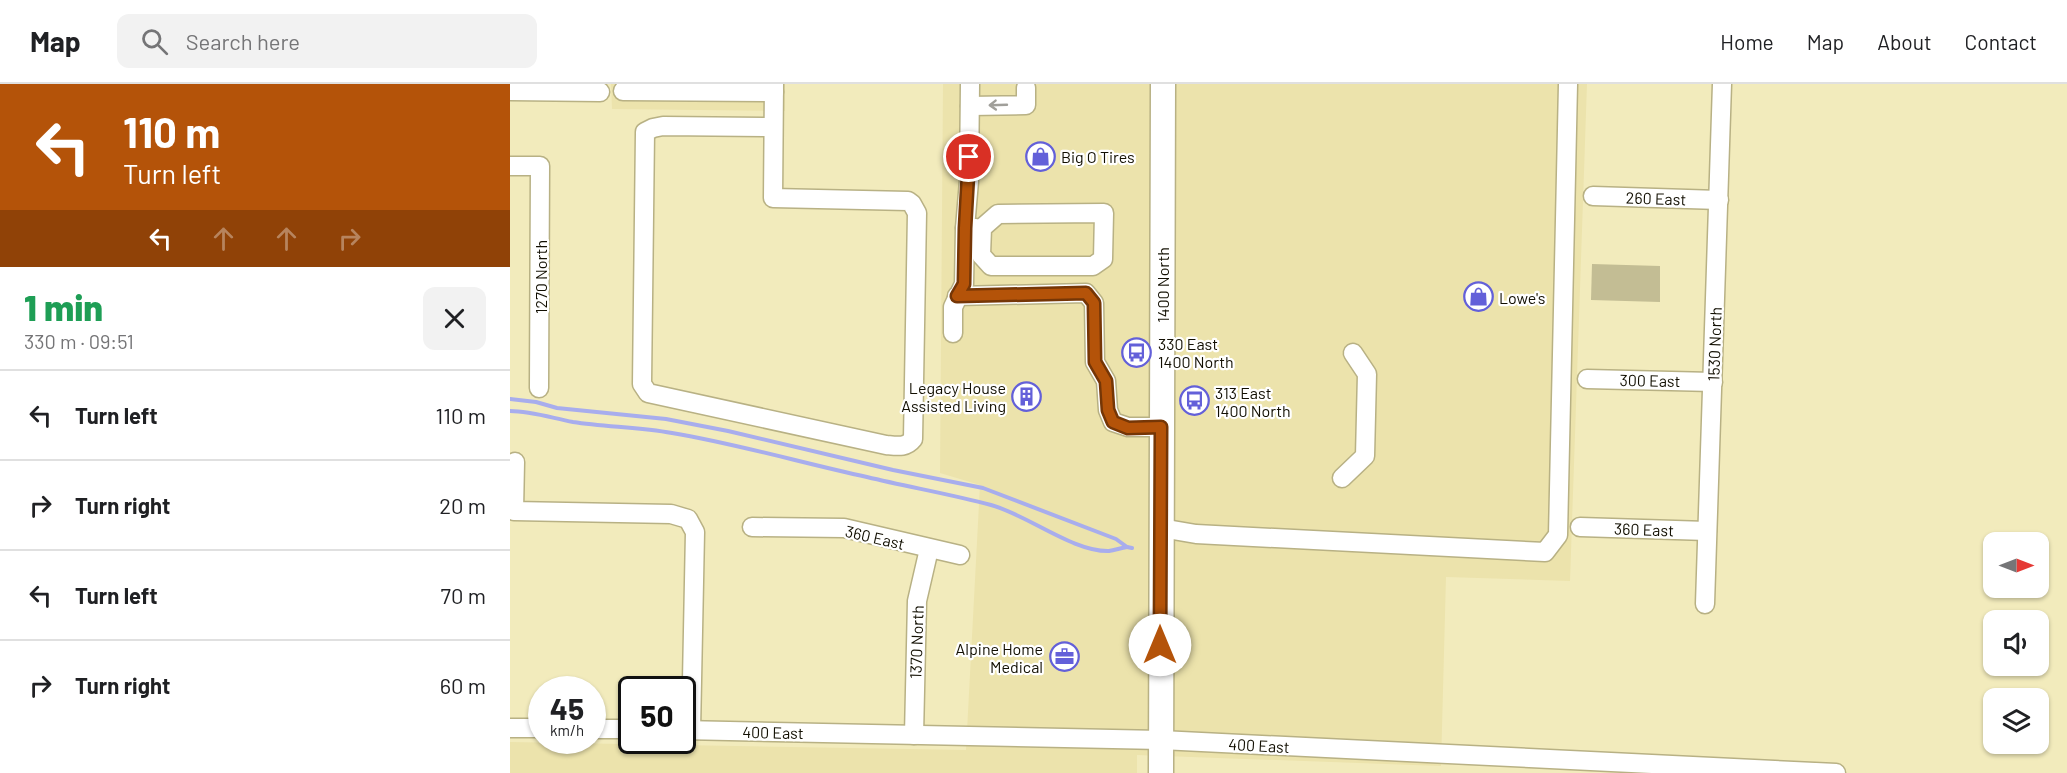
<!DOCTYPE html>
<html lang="en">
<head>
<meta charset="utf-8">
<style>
  :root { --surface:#fff; --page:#f2f2f2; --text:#202124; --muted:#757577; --line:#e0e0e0 }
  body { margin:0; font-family:Barlow,sans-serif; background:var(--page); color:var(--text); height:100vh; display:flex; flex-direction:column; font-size:22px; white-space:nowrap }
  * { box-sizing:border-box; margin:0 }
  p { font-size:20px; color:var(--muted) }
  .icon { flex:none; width:33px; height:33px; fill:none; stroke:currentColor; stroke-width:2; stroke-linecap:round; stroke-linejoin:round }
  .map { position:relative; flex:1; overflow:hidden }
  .details { display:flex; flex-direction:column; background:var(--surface); width:510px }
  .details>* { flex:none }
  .banner { background:#b45309; color:#fff; overflow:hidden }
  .needle { width:39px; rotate:90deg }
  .controls { position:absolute; left:1473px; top:448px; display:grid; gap:12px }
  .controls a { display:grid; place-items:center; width:66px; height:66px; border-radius:12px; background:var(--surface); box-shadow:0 2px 4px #0004; font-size:30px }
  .speed { position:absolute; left:18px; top:592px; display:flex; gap:12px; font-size:30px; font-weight:700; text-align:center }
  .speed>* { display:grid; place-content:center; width:78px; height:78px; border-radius:50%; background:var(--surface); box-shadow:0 2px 4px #0004; line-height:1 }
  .speed small { font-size:15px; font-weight:400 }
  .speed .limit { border:3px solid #111; border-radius:9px; background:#fff; color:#111 }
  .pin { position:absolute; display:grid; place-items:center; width:51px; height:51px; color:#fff; margin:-26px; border:3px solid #fff; border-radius:50%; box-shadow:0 2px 6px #0007 }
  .me { position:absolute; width:66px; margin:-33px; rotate:0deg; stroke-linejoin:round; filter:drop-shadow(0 0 4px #0008) }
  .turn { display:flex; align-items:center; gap:21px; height:126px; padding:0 24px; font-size:27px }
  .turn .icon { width:78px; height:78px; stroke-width:2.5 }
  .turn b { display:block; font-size:42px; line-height:51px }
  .lanes { display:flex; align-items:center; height:57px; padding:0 24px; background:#0003; justify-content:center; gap:30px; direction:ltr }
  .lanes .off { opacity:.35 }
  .round { display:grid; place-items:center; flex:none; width:63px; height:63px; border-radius:12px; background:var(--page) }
  .summary { display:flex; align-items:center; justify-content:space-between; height:102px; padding:0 24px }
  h1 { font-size:36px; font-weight:800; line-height:45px; color:#1e9e55 }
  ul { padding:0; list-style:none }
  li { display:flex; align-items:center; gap:18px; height:90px; padding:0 24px; border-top:2px solid var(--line) }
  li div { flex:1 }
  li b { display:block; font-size:22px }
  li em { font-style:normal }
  header { display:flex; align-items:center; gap:36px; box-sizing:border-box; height:84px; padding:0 30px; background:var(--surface); border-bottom:2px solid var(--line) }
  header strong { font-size:28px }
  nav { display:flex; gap:33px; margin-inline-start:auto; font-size:21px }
  .search { width:420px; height:54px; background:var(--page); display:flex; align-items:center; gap:15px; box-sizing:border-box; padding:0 21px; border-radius:12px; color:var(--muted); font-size:22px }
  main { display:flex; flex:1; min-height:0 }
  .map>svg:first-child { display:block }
  .built { fill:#ece3ac }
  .green { fill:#c3bd94 }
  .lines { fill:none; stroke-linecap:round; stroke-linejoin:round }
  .stream { stroke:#a8aded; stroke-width:4 }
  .minor-casing { stroke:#b8b184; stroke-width:21 }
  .major-casing { stroke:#b8b184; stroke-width:27 }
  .minor { stroke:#fff; stroke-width:18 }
  .major { stroke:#fff; stroke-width:24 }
  .oneway { stroke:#a09f9a }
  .route-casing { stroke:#753606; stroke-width:15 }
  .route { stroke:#b45309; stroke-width:10 }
  .labels { text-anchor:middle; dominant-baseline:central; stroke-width:4.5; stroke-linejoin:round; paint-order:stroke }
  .poi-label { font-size:16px; fill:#120f02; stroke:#fff; text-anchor:start }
  .street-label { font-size:16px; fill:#120f02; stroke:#fff }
</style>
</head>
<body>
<header>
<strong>Map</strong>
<div class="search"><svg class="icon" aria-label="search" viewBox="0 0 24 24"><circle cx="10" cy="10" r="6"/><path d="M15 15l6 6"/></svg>Search here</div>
<nav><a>Home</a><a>Map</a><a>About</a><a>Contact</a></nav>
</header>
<main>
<section class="details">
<div class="banner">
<div class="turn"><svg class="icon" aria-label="left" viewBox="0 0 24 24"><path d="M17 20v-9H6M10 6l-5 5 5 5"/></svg><div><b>110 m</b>Turn left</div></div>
<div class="lanes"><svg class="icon" aria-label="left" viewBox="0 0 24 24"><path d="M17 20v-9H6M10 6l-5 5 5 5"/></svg><svg class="icon off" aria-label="ahead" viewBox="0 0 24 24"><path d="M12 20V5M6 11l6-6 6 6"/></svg><svg class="icon off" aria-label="ahead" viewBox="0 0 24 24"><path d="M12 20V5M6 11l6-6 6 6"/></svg><svg class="icon off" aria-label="right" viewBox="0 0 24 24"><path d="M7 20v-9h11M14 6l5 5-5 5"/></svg></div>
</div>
<div class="summary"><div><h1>1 min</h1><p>330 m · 09:51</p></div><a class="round"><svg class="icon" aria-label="close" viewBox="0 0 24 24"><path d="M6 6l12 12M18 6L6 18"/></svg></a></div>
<ul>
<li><svg class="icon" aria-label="left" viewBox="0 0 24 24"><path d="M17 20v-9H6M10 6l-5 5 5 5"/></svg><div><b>Turn left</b></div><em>110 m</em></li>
<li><svg class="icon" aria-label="right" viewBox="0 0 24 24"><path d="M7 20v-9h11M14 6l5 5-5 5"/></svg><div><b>Turn right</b></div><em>20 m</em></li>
<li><svg class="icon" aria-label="left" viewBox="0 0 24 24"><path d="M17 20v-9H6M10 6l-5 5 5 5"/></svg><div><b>Turn left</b></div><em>70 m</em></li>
<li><svg class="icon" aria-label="right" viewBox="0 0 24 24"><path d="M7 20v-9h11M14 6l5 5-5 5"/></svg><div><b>Turn right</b></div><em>60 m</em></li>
</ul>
</section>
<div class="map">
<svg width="1557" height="689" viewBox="0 0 1557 689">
  <rect width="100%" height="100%" fill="#f2ebbc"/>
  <g class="built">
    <path d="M101 0H275V27L102 25Z"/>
    <path d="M433 0H1077L1060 497 936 493 931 682 627 671V689H0V658L456 666 470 401 430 389Z"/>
  </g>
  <path class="green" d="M1082 180 1150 182V218L1081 216Z"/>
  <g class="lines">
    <g class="stream">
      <path d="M0 315 26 318 47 324 156 335 218 347 383 386 473 404 606 455 617 463 622 464"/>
      <path d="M0 327C21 327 42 334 63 338 95 343 129 343 162 349 228 360 292 379 357 393 398 403 440 410 481 421 518 431 563 468 599 467 605 466 611 464 617 463"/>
    </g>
    <defs>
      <g id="minor">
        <path d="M0 7 90 8"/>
        <path d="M113 7 264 8"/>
        <path d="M460 22 516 21V4"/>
        <path d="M263 43 153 42 143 44 135 48 132 300 138 309 376 361C387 362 396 364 403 355L407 129 402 120 398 117 263 114 264 0"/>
        <path d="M0 82H30L29 304"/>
        <path d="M1083 112 1209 116"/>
        <path d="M594 129 593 175 583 182H481L471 171 472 144 488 130Z"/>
        <path d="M455 144 459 97 460 0"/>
        <path d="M447 212 576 209 584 219 585 278 596 297 598 326 603 338 618 343H651"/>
        <path d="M443 249V223L454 200 455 144H466"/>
        <path d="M1077 295 1203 298"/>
        <path d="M5 378 4 427 161 430 178 435 185 448 181 646"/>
        <path d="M832 394 855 372 857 290 843 269"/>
        <path d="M242 443 334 444 450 471"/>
        <path d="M1070 443 1197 447"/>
        <path d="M651 444 686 450 1035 468 1048 451 1058 0"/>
        <path d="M1195 520 1212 0"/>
        <path d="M0 644H32"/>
        <path d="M82 645H122"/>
        <path d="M172 646 651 656 1326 689"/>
        <path d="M404 651 407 517 419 465"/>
      </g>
      <path id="major" d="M651 689 653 0"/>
    </defs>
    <use href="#minor" class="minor-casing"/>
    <use href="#major" class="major-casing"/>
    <use href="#minor" class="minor"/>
    <use href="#major" class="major"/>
  </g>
  <defs><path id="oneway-shaft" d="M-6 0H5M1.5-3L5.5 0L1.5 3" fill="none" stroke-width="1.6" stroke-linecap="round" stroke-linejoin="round" transform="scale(1.5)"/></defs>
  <use class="oneway" href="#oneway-shaft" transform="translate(488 21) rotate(178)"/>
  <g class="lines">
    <defs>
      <path id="route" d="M459 73 455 144 454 200 447 212 576 209 584 219 585 278 596 297 598 326 603 338 618 344 651 343 650 561"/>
    </defs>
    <use href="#route" class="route-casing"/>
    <use href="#route" class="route"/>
  </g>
  <defs>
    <symbol id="shop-ring" viewBox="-11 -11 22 22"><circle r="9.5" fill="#fff" stroke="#6360d9" stroke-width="1.5"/><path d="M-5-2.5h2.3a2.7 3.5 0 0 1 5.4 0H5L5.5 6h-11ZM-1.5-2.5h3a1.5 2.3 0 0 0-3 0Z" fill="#6360d9"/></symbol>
    <symbol id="bus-ring" viewBox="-11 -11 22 22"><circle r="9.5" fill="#fff" stroke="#6360d9" stroke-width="1.5"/><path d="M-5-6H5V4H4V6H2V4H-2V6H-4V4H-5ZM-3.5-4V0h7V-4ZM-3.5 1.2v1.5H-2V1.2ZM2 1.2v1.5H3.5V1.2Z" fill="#6360d9"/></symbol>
    <symbol id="building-ring" viewBox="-11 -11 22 22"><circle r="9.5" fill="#fff" stroke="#6360d9" stroke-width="1.5"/><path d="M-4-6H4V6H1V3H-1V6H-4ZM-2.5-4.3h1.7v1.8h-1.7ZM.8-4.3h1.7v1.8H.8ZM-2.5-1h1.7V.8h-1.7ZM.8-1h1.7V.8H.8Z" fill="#6360d9"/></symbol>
    <symbol id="office-ring" viewBox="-11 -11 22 22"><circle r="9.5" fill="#fff" stroke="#6360d9" stroke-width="1.5"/><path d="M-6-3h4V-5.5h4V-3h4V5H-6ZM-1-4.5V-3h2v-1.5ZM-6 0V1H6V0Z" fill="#6360d9"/></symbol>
  </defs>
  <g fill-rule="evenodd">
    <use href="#shop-ring" x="514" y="56" width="33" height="33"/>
    <use href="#shop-ring" x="952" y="196" width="33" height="33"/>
    <use href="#bus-ring" x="610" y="252" width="33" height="33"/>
    <use href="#building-ring" x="500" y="296" width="33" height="33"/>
    <use href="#bus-ring" x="668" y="300" width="33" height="33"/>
    <use href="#office-ring" x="538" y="556" width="33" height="33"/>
  </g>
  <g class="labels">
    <g class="poi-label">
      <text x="551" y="72">Big O Tires</text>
      <text x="989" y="213">Lowe's</text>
      <text x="648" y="259">330 East<tspan x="648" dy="18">1400 North</tspan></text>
      <text x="496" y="303" text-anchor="end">Legacy House<tspan x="496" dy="18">Assisted Living</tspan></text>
      <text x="705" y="308">313 East<tspan x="705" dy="18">1400 North</tspan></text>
      <text x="533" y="564" text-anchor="end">Alpine Home<tspan x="533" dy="18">Medical</tspan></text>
    </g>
    <g class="street-label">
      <text transform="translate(1146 114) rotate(2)">260 East</text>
      <text transform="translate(30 193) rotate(-90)">1270 North</text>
      <text transform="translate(652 201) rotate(-90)">1400 North</text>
      <text transform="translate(1204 260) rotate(-88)">1530 North</text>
      <text transform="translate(1140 296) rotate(1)">300 East</text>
      <text transform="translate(1134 445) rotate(2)">360 East</text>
      <text transform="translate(365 453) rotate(13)">360 East</text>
      <text transform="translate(406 558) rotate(-88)">1370 North</text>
      <text transform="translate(263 648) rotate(1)">400 East</text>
      <text transform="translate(749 661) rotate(3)">400 East</text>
    </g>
  </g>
</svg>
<div class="controls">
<a><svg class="needle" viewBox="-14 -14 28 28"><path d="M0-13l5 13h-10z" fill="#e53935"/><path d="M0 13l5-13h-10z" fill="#757577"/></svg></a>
<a><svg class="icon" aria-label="sound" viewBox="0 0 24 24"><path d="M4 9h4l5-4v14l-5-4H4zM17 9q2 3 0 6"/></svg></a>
<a><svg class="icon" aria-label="layers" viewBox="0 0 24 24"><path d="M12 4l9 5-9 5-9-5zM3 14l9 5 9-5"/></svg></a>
</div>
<div class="speed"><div>45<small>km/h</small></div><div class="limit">50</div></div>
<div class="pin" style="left:459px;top:73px;background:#d93025"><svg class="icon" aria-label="arrive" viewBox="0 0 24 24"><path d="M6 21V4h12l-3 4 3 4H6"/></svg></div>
<svg class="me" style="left:650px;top:561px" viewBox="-20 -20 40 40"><circle r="19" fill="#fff"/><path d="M0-13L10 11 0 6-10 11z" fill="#b45309"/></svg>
</div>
</main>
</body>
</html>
